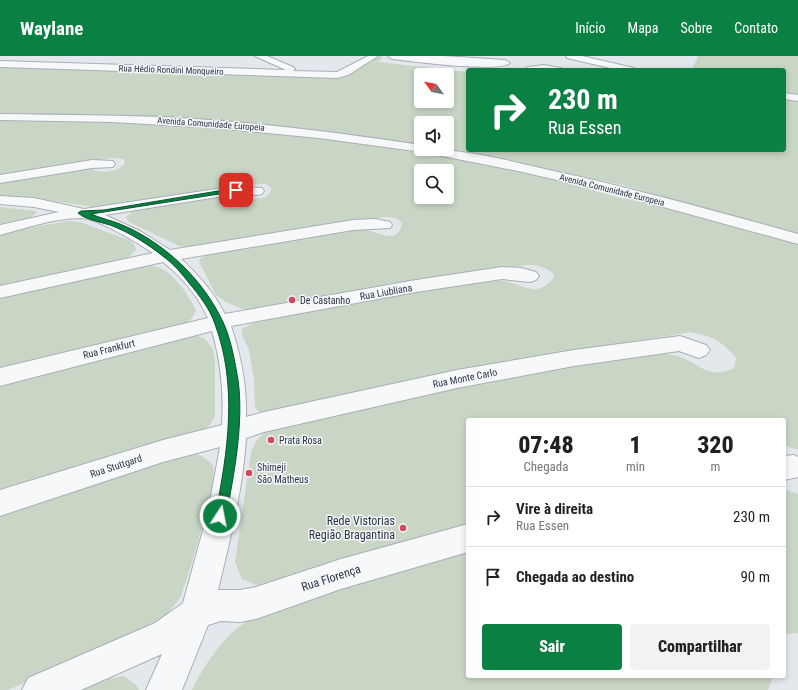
<!DOCTYPE html>
<html lang="pt">
<head>
<meta charset="utf-8">
<style>
  :root { --surface:#fff; --page:#f2f2f2; --text:#222; --muted:#767676; --line:#e0e0e0; --accent:#0b8043 }
  body { margin:0; font-family:"Roboto Condensed",sans-serif; background:var(--page); color:var(--text); height:100vh; display:flex; flex-direction:column; font-size:15px; white-space:nowrap }
  * { box-sizing:border-box; margin:0 }
  p { font-size:13px; color:var(--muted) }
  .icon { flex:none; width:22px; height:22px; fill:none; stroke:currentColor; stroke-width:2; stroke-linecap:round; stroke-linejoin:round }
  .map { position:relative; flex:1; overflow:hidden }
  .side { position:absolute; left:466px; top:362px; width:320px; height:260px; display:flex; flex-direction:column; background:var(--surface); border-radius:4px; box-shadow:0 2px 6px #0003 }
  .side>* { flex:none }
  .banner { position:absolute; left:466px; top:12px; width:320px; height:84px; border-radius:4px; box-shadow:0 2px 6px #0003; background:#0b8043; color:#fff; overflow:hidden }
  .needle { width:26px; rotate:303deg }
  .controls { position:absolute; left:414px; top:12px; display:grid; gap:8px }
  .controls a { display:grid; place-items:center; width:40px; height:40px; border-radius:4px; background:var(--surface); box-shadow:0 2px 6px #0003; font-size:20px }
  .pin { position:absolute; display:grid; place-items:center; width:34px; height:34px; color:#fff; margin:-17px; border-radius:8px; box-shadow:0 2px 6px #0006 }
  .me { position:absolute; width:44px; margin:-22px; rotate:11deg; stroke-linejoin:round; filter:drop-shadow(0 0 3px #0008) }
  .turn { display:flex; align-items:center; gap:14px; height:84px; padding:0 16px; font-size:18px }
  .turn .icon { width:52px; height:52px; stroke-width:2.5 }
  .turn b { display:block; font-size:28px; line-height:34px }
  .eta { display:flex; justify-content:space-evenly; align-items:center; height:68px; text-align:center }
  .eta b { font-size:24px; font-weight:800; line-height:28px }
  .cta { display:flex; gap:8px; margin-top:auto; padding:8px 16px }
  .cta a { flex:1; height:46px; border-radius:4px; background:var(--accent); color:#fff; font-size:16px; font-weight:800; line-height:46px; text-align:center }
  .cta a+a { background:var(--page); color:var(--text) }
  ul { padding:0; list-style:none }
  li { display:flex; align-items:center; gap:12px; height:60px; padding:0 16px; border-top:1px solid var(--line) }
  li div { flex:1 }
  li b { display:block; font-size:15px }
  li em { font-style:normal }
  header { display:flex; align-items:center; gap:24px; box-sizing:border-box; height:56px; padding:0 20px; background:var(--accent); color:#fff }
  header strong { font-size:19px }
  nav { display:flex; gap:22px; margin-inline-start:auto; font-size:14px }
  .map>svg:first-child { display:block }
  .green { fill:#c9d6c5; fill-rule:evenodd }
  .lines { fill:none; stroke-linecap:round; stroke-linejoin:round }
  .minor-casing { stroke:#a9aeb7; stroke-width:2 }
  .minor { fill:#f7f8fa; fill-rule:evenodd }
  .route { fill:#0b8043; stroke:#07532c }
  .poi-dot { fill:#d1495b; stroke:#f4f6f9; stroke-width:1.5 }
  .labels { text-anchor:middle; dominant-baseline:central; stroke-width:3; stroke-linejoin:round; paint-order:stroke }
  .far-street-label { font-size:9px; fill:#2b3445; stroke:#f4f6f9 }
  .street-label { font-size:10px; fill:#2b3445; stroke:#f4f6f9 }
  .poi-label { font-size:10px; fill:#2b3445; stroke:#f4f6f9; text-anchor:start }
  .near-poi-label { font-size:12px; fill:#2b3445; stroke:#f4f6f9; text-anchor:end }
  .near-street-label { font-size:12px; fill:#2b3445; stroke:#f4f6f9 }
</style>
</head>
<body>
<header>
<strong>Waylane</strong>
<nav><a>Início</a><a>Mapa</a><a>Sobre</a><a>Contato</a></nav>
</header>
<div class="map">
<svg width="798" height="634" viewBox="0 0 798 634">
  <rect width="100%" height="100%" fill="#e4e7ec"/>
  <g class="green">
    <path d="M378 0 383 1 378 6 468 16V94H784V14H691L694 9 698 0H798V179L623 129 447 93V67H421V89L303 73 155 61 0 58V10L343 21ZM421 19H447V45H421Z"/>
    <path d="M0 64 85 65 211 71 268 76 382 91 480 107 566 126 617 141 660 150 798 189V394L784 389V364H468V470L283 524 256 529 242 523 235 506 251 396 256 385 264 377 280 370 354 353 545 314 651 297C662 297 674 298 685 303 704 312 712 323 734 312L736 302C721 284 713 281 691 276L578 295 266 358 259 356 255 351 254 322 249 294 242 279V273L261 263 484 224C493 224 503 224 512 227 531 233 538 239 554 222L553 217C545 212 537 208 527 209L390 231 267 254 242 253 226 246 216 239 199 206 200 203 208 198C232 193 256 188 281 184 306 179 332 177 357 173 373 171 398 194 402 166L395 162 386 161 195 191 179 190 129 166 126 162 133 154 232 137 249 144 266 141 272 133 266 128H256L109 151H93L33 142 0 140V125L88 112C99 117 117 118 125 107L123 103 111 102 0 121ZM421 115H447V141H421Z"/>
    <path d="M0 151 36 155V157L29 163 0 172Z"/>
    <path d="M68 165 80 166 131 185 135 190 136 194 128 202 0 233V177Z"/>
    <path d="M141 209C145 209 149 209 153 210 172 213 188 238 196 254L192 262 186 268 0 316V240Z"/>
    <path d="M195 279 205 283 213 293 215 304V360L209 370 195 378 0 439V326Z"/>
    <path d="M188 396 202 400 213 409 214 425 194 500 181 540 170 555 153 572 8 634H0V455Z"/>
    <path d="M784 433 798 438V577L784 578Z"/>
    <path d="M468 491V620H773L768 634H192C202 613 220 585 240 570 248 564 258 560 267 556Z"/>
    <path d="M124 620 136 629 139 634H73L91 626Z"/>
  </g>
  <g class="lines">
    <defs>
      <g id="minor">
        <path d="M255 0H267L293 11 295 13 293 15 337 16 368 0H378L348 19 337 22 0 11V5L286 14Z"/>
        <path d="M388 0H443L505 4 510 7C500 17 410 5 392 3Z"/>
        <path d="M566 0H582L634 12 636 14H619L567 2Z"/>
        <path d="M544 9 561 12 563 14H523L528 11Z"/>
        <path d="M784 37 798 39V45L784 43Z"/>
        <path d="M0 58C61 59 122 59 182 62 262 67 342 77 421 89V93C464 93 507 104 549 114 633 132 715 155 798 178V188L609 136 518 115 422 96 319 82 217 72 112 66 0 64Z"/>
        <path d="M92 104 113 105 115 108 113 111 92 112 0 127V119Z"/>
        <path d="M236 130 262 132 264 135 262 138 257 139 236 138 105 159 140 175 170 194 353 164 375 163 390 166 392 169 390 172 353 174 181 203C199 219 214 237 225 258L416 224 502 211 521 212 536 216 539 220 536 224 530 226 502 223 416 236 231 270C241 300 247 330 246 361L264 356 457 314 574 294 680 280 706 289 710 294 706 299 699 302 679 295 574 310 457 332 264 376 246 382C243 434 230 484 218 534H240L256 531 341 503 468 468V496L341 533 256 563 240 566 221 565 208 569 182 634H146L162 598 81 634H22L28 622 155 567 183 547 208 456 220 391 163 406 0 460V434L163 384 222 369C224 337 221 306 212 275L0 330V312L208 262C198 240 182 221 163 206L0 242V230L153 197C138 187 99 163 81 162 54 162 26 172 0 179V169L59 156 34 151 0 148V140L34 142 84 153Z"/>
        <path d="M794 399 798 401V421L784 424V400Z"/>
      </g>
    </defs>
    <use href="#minor" class="minor-casing"/>
    <use href="#minor" class="minor"/>
  </g>
  <path class="route" d="M236 132 239 134 238 135 91 158C100 162 110 164 120 168 164 186 203 223 223 266 231 283 235 306 238 324 244 366 234 419 226 460L225 464 220 465 216 464 215 460C228 396 238 330 215 268 210 253 199 239 189 227 182 218 174 208 164 201 149 189 132 178 115 171 104 166 87 165 78 157L81 155 104 154Z"/>
  <g class="poi-dot">
    <circle cx="292" cy="244" r="4"/>
    <circle cx="271" cy="384" r="4"/>
    <circle cx="249" cy="417" r="4"/>
    <circle cx="403" cy="472" r="4"/>
  </g>
  <g class="labels">
    <g class="far-street-label">
      <text transform="translate(171 14) rotate(2)">Rua Hédio Rondini Monqueiro</text>
      <text transform="translate(211 68) rotate(4)">Avenida Comunidade Europeia</text>
      <text transform="translate(612 134) rotate(14)">Avenida Comunidade Europeia</text>
    </g>
    <g class="street-label">
      <text transform="translate(386 236) rotate(-10)">Rua Liubliana</text>
      <text transform="translate(109 293) rotate(-14)">Rua Frankfurt</text>
      <text transform="translate(465 322) rotate(-11)">Rua Monte Carlo</text>
      <text transform="translate(116 410) rotate(-18)">Rua Stuttgard</text>
    </g>
    <g class="poi-label">
      <text x="300" y="244">De Castanho</text>
      <text x="279" y="384">Prata Rosa</text>
      <text x="257" y="411">Shimeji<tspan x="257" dy="12">São Matheus</tspan></text>
    </g>
    <g class="near-poi-label">
      <text x="395" y="465">Rede Vistorias<tspan x="395" dy="14">Região Bragantina</tspan></text>
    </g>
    <g class="near-street-label">
      <text transform="translate(331 522) rotate(-18)">Rua Florença</text>
    </g>
  </g>
</svg>
<div class="controls">
<a><svg class="needle" viewBox="-14 -14 28 28"><path d="M0-13l5 13h-10z" fill="#e53935"/><path d="M0 13l5-13h-10z" fill="#767676"/></svg></a>
<a><svg class="icon" aria-label="sound" viewBox="0 0 24 24"><path d="M4 9h4l5-4v14l-5-4H4zM17 9q2 3 0 6"/></svg></a>
<a><svg class="icon" aria-label="search" viewBox="0 0 24 24"><circle cx="10" cy="10" r="6"/><path d="M15 15l6 6"/></svg></a>
</div>
<div class="pin" style="left:236px;top:134px;background:#d93025"><svg class="icon" aria-label="arrive" viewBox="0 0 24 24"><path d="M6 21V4h12l-3 4 3 4H6"/></svg></div>
<svg class="me" style="left:220px;top:460px" viewBox="-20 -20 40 40"><circle r="17" fill="#0b8043" stroke="#fff" stroke-width="3"/><path d="M0-11L8 9 0 5-8 9z" fill="#fff"/></svg>
<div class="banner">
<div class="turn"><svg class="icon" aria-label="right" viewBox="0 0 24 24"><path d="M7 20v-9h11M14 6l5 5-5 5"/></svg><div><b>230 m</b>Rua Essen</div></div>
</div>
<section class="side">
<div class="eta">
<div><b>07:48</b><p>Chegada</p></div>
<div><b>1</b><p>min</p></div>
<div><b>320</b><p>m</p></div>
</div>
<ul>
<li><svg class="icon" aria-label="right" viewBox="0 0 24 24"><path d="M7 20v-9h11M14 6l5 5-5 5"/></svg><div><b>Vire à direita</b><p>Rua Essen</p></div><em>230 m</em></li>
<li><svg class="icon" aria-label="arrive" viewBox="0 0 24 24"><path d="M6 21V4h12l-3 4 3 4H6"/></svg><div><b>Chegada ao destino</b></div><em>90 m</em></li>
</ul>
<div class="cta"><a>Sair</a><a>Compartilhar</a></div>
</section>
</div>
</body>
</html>
